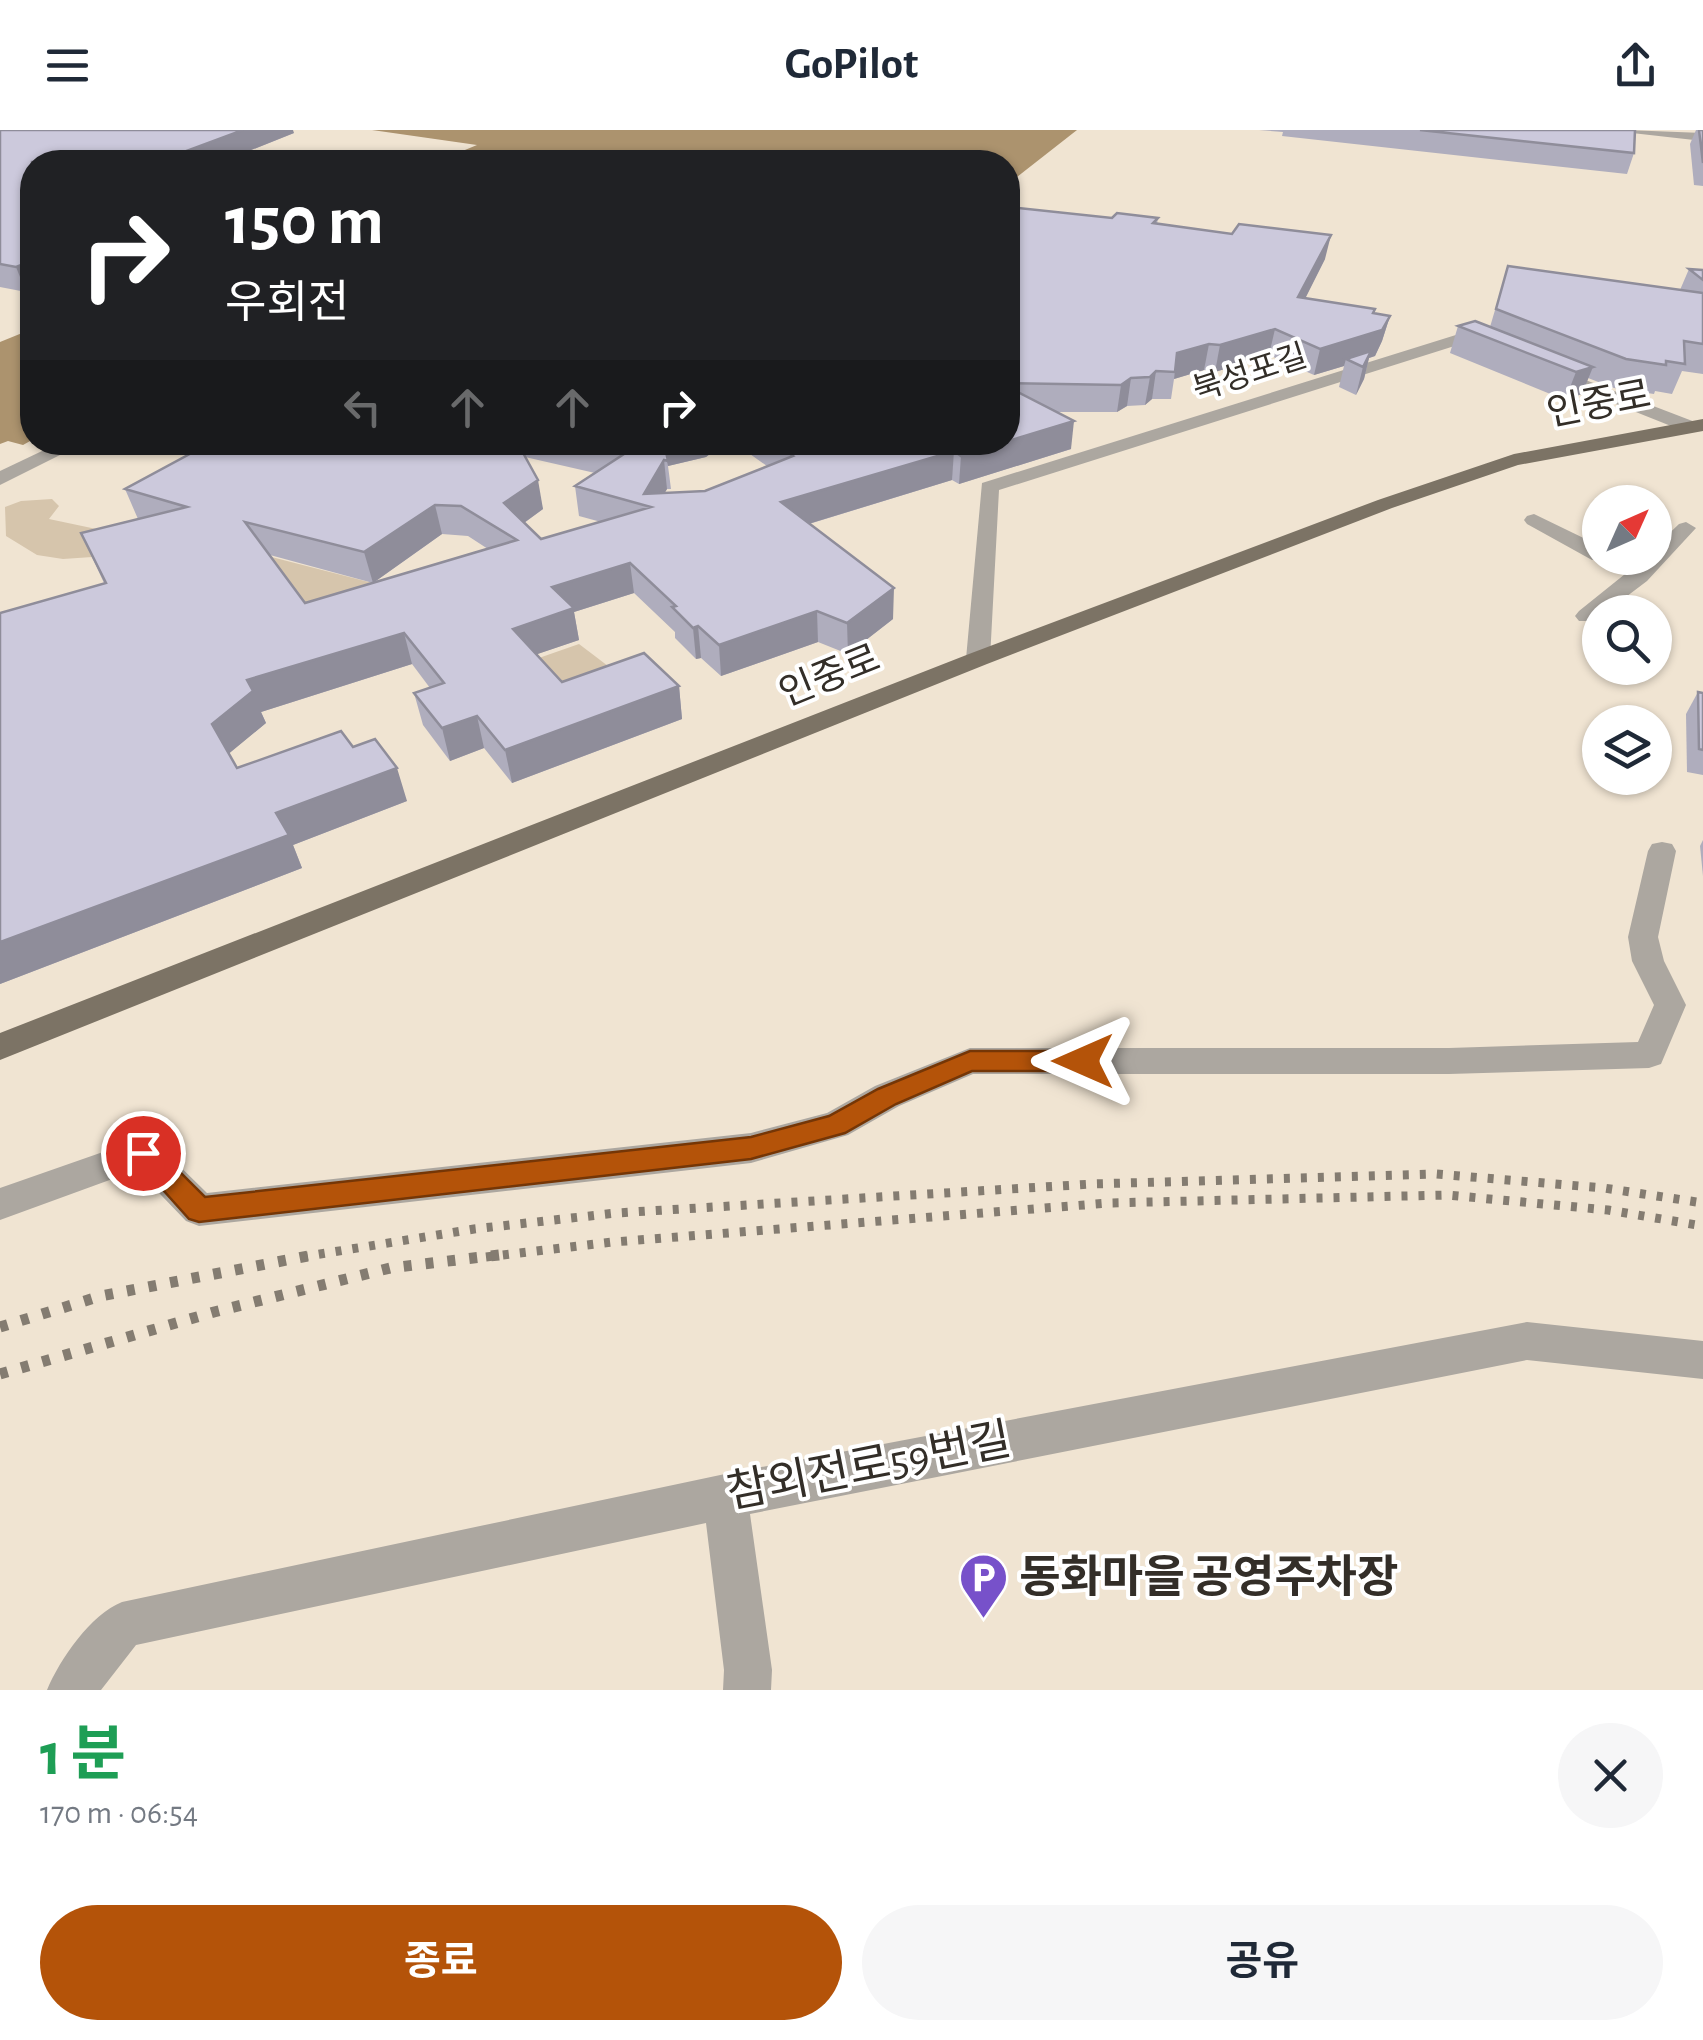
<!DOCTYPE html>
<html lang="ko">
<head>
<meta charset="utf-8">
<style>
  :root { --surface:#fff; --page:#f6f6f7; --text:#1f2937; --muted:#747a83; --accent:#b45309 }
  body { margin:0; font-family:"Alegreya Sans","Noto Sans KR",sans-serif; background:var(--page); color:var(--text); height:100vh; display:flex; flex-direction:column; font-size:38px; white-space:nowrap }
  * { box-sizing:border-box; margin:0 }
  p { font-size:32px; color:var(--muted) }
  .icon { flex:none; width:55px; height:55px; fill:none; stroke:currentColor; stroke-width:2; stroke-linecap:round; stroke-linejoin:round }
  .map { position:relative; height:1560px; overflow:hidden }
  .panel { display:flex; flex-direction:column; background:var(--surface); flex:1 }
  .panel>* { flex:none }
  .banner { position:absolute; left:20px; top:20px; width:1000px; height:305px; border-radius:40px; box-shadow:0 2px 8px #0004; background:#202124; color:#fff; overflow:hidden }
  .needle { width:65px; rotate:45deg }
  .fabs { position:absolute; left:1582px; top:355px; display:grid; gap:20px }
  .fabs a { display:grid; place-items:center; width:90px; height:90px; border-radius:50%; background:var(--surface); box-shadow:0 2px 8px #0004; font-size:50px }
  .pin { position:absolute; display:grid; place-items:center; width:85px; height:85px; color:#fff; margin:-42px; border:5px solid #fff; border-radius:50%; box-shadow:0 2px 10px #0007 }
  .me { position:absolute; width:110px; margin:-55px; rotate:270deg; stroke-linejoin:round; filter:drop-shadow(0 0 8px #0008) }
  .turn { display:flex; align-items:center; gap:35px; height:210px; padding:0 40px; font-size:45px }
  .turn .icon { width:130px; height:130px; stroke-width:2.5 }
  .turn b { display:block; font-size:70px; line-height:85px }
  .lanes { display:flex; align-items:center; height:95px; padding:0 40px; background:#0003; justify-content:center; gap:50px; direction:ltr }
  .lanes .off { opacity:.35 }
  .round { display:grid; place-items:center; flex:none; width:105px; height:105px; border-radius:52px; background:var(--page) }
  .headline { display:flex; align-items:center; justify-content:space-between; height:170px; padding:0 40px }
  h1 { font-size:60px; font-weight:700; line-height:75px; color:#1e9e55 }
  .primary-button { display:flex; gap:20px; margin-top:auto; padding:20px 40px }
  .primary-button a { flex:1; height:115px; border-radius:60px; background:var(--accent); color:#fff; font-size:40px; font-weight:700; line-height:115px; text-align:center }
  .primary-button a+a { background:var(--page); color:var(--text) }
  header { display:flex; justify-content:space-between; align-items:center; height:130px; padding:0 40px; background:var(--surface); font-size:45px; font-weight:700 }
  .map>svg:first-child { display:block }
  .green { fill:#d6c5ac }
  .water { fill:#ac936e }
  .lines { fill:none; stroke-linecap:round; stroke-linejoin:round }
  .minor { fill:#aca7a0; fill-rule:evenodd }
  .major { fill:#7c7365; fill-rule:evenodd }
  .rail-far1 { stroke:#847c71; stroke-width:9; stroke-dasharray:6 11; stroke-linecap:butt }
  .rail { stroke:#847c71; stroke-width:11; stroke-dasharray:8 14; stroke-linecap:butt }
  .wall { fill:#afadbd; fill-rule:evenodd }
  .shaded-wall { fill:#8f8d9a }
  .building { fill:#ccc9dc; stroke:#8f8d9a; stroke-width:2.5; fill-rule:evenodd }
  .route { fill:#b45309; stroke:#753606; stroke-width:2.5 }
  .labels { text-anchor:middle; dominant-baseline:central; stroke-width:8; stroke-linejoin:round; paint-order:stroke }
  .far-street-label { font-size:32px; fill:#332e28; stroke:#fff }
  .street-label { font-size:38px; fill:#332e28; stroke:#fff }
  .near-street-label { font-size:45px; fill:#332e28; stroke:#fff }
  .near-poi-label { font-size:45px; font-weight:bold; fill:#332e28; stroke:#fff; text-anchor:start }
</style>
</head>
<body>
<header><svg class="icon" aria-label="menu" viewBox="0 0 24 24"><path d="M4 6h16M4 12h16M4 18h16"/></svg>GoPilot<svg class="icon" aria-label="share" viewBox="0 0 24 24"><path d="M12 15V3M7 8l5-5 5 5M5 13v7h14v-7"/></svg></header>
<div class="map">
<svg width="1703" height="1560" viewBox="0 0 1703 1560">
  <rect width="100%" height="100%" fill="#f0e4d2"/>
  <g class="green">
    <path d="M52 369 59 376 49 389 101 400 155 397 396 459 321 500 107 426 63 429 37 425 6 406 5 377 21 371Z"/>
    <path d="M579 514 633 555 571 578 516 536Z"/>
  </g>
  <g class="water">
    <path d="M372 0H1077L1008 54V32H702L644 25 628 32H436L477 15Z"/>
    <path d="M32 199V310L23 315 8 311 0 314V212Z"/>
  </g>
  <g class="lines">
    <g class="minor">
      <path d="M1626 0 1703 3V11L1632 3Z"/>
      <path d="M1459 204H1471L1501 218 1493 223 1464 213 999 360 990 529 978 536 966 529 982 353Z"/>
      <path d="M1549 236 1695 292 1697 296 1695 300H1681L1543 245 1540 241Z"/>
      <path d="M61 312H86L0 355V341Z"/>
      <path d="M1534 384 1600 416V428H1609L1592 430 1527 394 1524 390 1527 386Z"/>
      <path d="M1686 392 1696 398 1647 451 1606 482H1600L1595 491H1579L1575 486 1579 481 1645 428H1655V417L1679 394Z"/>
      <path d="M1662 712 1672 714 1676 721 1658 807 1664 831 1686 875 1661 934 1649 938 1449 944H973L899 976 848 1005 751 1033 199 1096 186 1091 137 1040 0 1090V1058L143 1008 156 1013 207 1063 751 1003 827 983 875 956 970 918H1449L1638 912 1654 875 1632 831 1628 807 1648 721 1652 714Z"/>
      <path d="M1527 1192 1703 1211V1249L1527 1230 750 1384 772 1540 771 1560H723L724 1540 706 1393 136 1515 101 1560H47C60 1529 91 1484 122 1472L725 1344Z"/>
    </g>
    <path class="major" d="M1703 289V301L1518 335 1392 378 987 534 0 930V903L969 524 1378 370 1514 324Z"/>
    <g class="rail-far1">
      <path d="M302 1127 474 1099 616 1083 1092 1054 1436 1044 1604 1058 1703 1073"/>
      <path d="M486 1127 613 1112 1109 1073 1447 1065 1608 1080 1703 1096"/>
    </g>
    <g class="rail">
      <path d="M0 1197 101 1166 318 1124"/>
      <path d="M0 1244 214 1182 390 1138 507 1124"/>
    </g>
  </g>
  <g class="wall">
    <path d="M0 0 294 3 221 32H32L26 162 0 157Z"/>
    <path d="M1259 0H1635L1634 23 1627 44 1282 6 1283 2Z"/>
    <path d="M1696 0H1703V56L1694 55 1690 14Z"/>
    <path d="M1008 77 1112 88H1158L1157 94 1325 129 1305 168 1390 186 1382 211 1375 226 1369 228 1364 249 1356 265 1339 257 1344 236 1314 245 1269 225 1215 242 1204 240 1174 249 1171 269H1152L1145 275 1127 276 1117 282H1056L1071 319 959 354 952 350 809 394 893 489 848 524 818 512 721 546 701 528 696 529 675 508V502L634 463 574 482 579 510 537 524 562 552 679 556 682 589 512 653 484 618 450 631 423 595 414 563 430 558 412 534 261 582 266 593 229 623 237 638 353 617 407 671 293 715 302 738 0 854V483L104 453 81 403 138 389 125 359 188 325 180 323 176 312H725L706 327 668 336 671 359H667L664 363 705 361 767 336 733 312H1008ZM525 327 595 343 575 356 579 386 601 392 541 409 524 393 543 379ZM442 404 468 406 488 419 305 473 270 425 373 453Z"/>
    <path d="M1508 136 1680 160 1689 139 1703 140V244L1682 241 1672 264 1655 261 1654 264 1614 258 1588 248 1582 264 1565 270 1450 223 1458 196 1490 197Z"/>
    <path d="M1698 562 1703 563V645L1687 642 1686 584Z"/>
    <path d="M1703 710V746L1700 716Z"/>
  </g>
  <g class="shaded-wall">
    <path d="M243 0H293L294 3 221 32H157Z"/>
    <path d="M1331 105 1325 129 1293 193 1298 167Z"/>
    <path d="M32 131V160L26 162 16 137Z"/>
    <path d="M1390 186 1382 211 1375 226 1369 228 1364 249 1356 265 1363 237 1346 229 1344 236 1314 245 1320 219 1368 204Z"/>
    <path d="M1275 199 1269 225 1215 242 1220 215Z"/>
    <path d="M1209 214 1204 240 1174 249 1177 223Z"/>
    <path d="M1593 237 1582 264 1565 270 1576 242Z"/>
    <path d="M1156 241 1152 269 1145 275 1150 247Z"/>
    <path d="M1131 248 1127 276 1117 282 1121 255Z"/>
    <path d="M1074 291 1071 319 959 354 961 326Z"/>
    <path d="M663 312H725L706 327 668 336Z"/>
    <path d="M954 321 952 350 782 402 781 372Z"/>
    <path d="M664 330 667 359 652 386 644 364Z"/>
    <path d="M538 350 543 379 510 403 504 373Z"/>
    <path d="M435 375 442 404 373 453 364 422Z"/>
    <path d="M630 433 634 463 574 482 579 510 520 530 513 499 552 457Z"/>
    <path d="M894 458 893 489 848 524 847 493Z"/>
    <path d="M817 481 818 512 721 546 719 515Z"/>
    <path d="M698 496 701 528 696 529 693 498Z"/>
    <path d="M404 503 412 534 261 582 266 593 226 626 212 594 247 550Z"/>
    <path d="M679 556 682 589 512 653 505 620Z"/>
    <path d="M477 586 484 618 450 631 442 598Z"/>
    <path d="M397 638 407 671 293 715 302 738 0 854V812L276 683Z"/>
  </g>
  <g class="building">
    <path d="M0 0H243L157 32H32V131L16 137 0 134Z"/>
    <path d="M1420 0H1635L1634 23Z"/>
    <path d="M1699 0H1703V33Z"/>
    <path d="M1008 77 1112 88 1117 83 1158 88 1153 93 1232 104 1239 94 1331 105 1298 167 1375 179 1373 183 1390 186 1382 200 1320 219 1275 199 1220 215 1209 214 1177 223 1175 242 1156 241 1150 247 1131 248 1121 255 1008 253Z"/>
    <path d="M1508 136 1703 163V214L1684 211 1685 234 1666 231V235L1626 229 1496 179Z"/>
    <path d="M1689 139 1703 140V150Z"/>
    <path d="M1475 191 1593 237 1576 242 1458 196Z"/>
    <path d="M1371 221 1363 237 1346 229Z"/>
    <path d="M1008 257 1074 291 1008 311Z"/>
    <path d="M212 312H517L538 350 504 373 541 409 651 377 575 356 627 322 583 312H664L668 331 664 330 644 364 705 361 793 326 772 312H1004L961 326 954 321 781 372 894 458 847 493 817 481 719 515 698 496 693 498 672 477 676 476 630 433 552 457 574 478 513 499 562 552 644 523 679 556 505 620 477 586 442 598 414 563 444 553 404 503 247 550 253 561 212 594 237 638 341 601 353 617 375 609 397 638 276 683 289 705 0 812V483L106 453 81 403 187 377 125 359ZM435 375 461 376 517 410 305 473 245 392 364 422Z"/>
    <path d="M1698 562 1703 563V620L1699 619Z"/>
  </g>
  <path class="route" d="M970 921H1083L1092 924 1096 931 1092 938 1083 941H972L896 974 845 1003 751 1029 199 1092 189 1089 130 1023 134 1015 143 1012 153 1015 205 1067 751 1007 829 986 878 959Z"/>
  <defs>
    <symbol id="parking-pin" viewBox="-11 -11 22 30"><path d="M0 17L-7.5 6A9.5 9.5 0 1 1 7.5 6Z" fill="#7751ca" stroke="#fff"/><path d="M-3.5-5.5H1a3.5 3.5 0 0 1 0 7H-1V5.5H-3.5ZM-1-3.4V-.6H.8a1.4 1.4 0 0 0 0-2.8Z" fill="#fff"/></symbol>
  </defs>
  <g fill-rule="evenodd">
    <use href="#parking-pin" x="956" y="1420" width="55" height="75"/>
  </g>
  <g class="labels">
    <g class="far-street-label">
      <text transform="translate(1250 243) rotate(-18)">북성포길</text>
    </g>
    <g class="street-label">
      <text transform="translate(1599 275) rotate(-11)">인중로</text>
      <text transform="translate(830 547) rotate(-22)">인중로</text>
    </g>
    <g class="near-street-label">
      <text transform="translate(869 1337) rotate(-11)">참외전로59번길</text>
    </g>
    <g class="near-poi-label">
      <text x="1019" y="1448">동화마을 공영주차장</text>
    </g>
  </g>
</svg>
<div class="fabs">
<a><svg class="needle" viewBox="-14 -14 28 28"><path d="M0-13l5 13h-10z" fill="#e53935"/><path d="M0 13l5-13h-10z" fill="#747a83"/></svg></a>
<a><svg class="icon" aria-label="search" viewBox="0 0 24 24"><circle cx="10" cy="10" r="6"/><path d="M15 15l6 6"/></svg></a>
<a><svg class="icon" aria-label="layers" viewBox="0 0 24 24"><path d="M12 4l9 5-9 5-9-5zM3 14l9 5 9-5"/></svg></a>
</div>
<div class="pin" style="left:143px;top:1023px;background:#d93025"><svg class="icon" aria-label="arrive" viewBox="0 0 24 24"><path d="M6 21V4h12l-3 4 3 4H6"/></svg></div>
<svg class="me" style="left:1083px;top:931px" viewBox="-20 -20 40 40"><path d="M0-17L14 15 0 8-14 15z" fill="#b45309" stroke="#fff" stroke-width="4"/></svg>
<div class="banner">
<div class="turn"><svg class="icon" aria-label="right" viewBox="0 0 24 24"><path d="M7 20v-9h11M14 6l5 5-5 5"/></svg><div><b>150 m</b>우회전</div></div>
<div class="lanes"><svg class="icon off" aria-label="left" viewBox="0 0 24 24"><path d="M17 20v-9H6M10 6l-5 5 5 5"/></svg><svg class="icon off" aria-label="ahead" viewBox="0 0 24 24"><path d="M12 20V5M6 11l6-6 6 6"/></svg><svg class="icon off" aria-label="ahead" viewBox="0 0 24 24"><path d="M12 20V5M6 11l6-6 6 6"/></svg><svg class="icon" aria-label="right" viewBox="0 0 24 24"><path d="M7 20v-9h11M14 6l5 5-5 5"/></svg></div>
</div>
</div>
<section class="panel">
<div class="headline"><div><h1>1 분</h1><p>170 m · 06:54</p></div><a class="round"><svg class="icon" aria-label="close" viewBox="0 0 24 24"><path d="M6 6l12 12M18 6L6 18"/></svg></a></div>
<div class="primary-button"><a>종료</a><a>공유</a></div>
</section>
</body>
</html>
